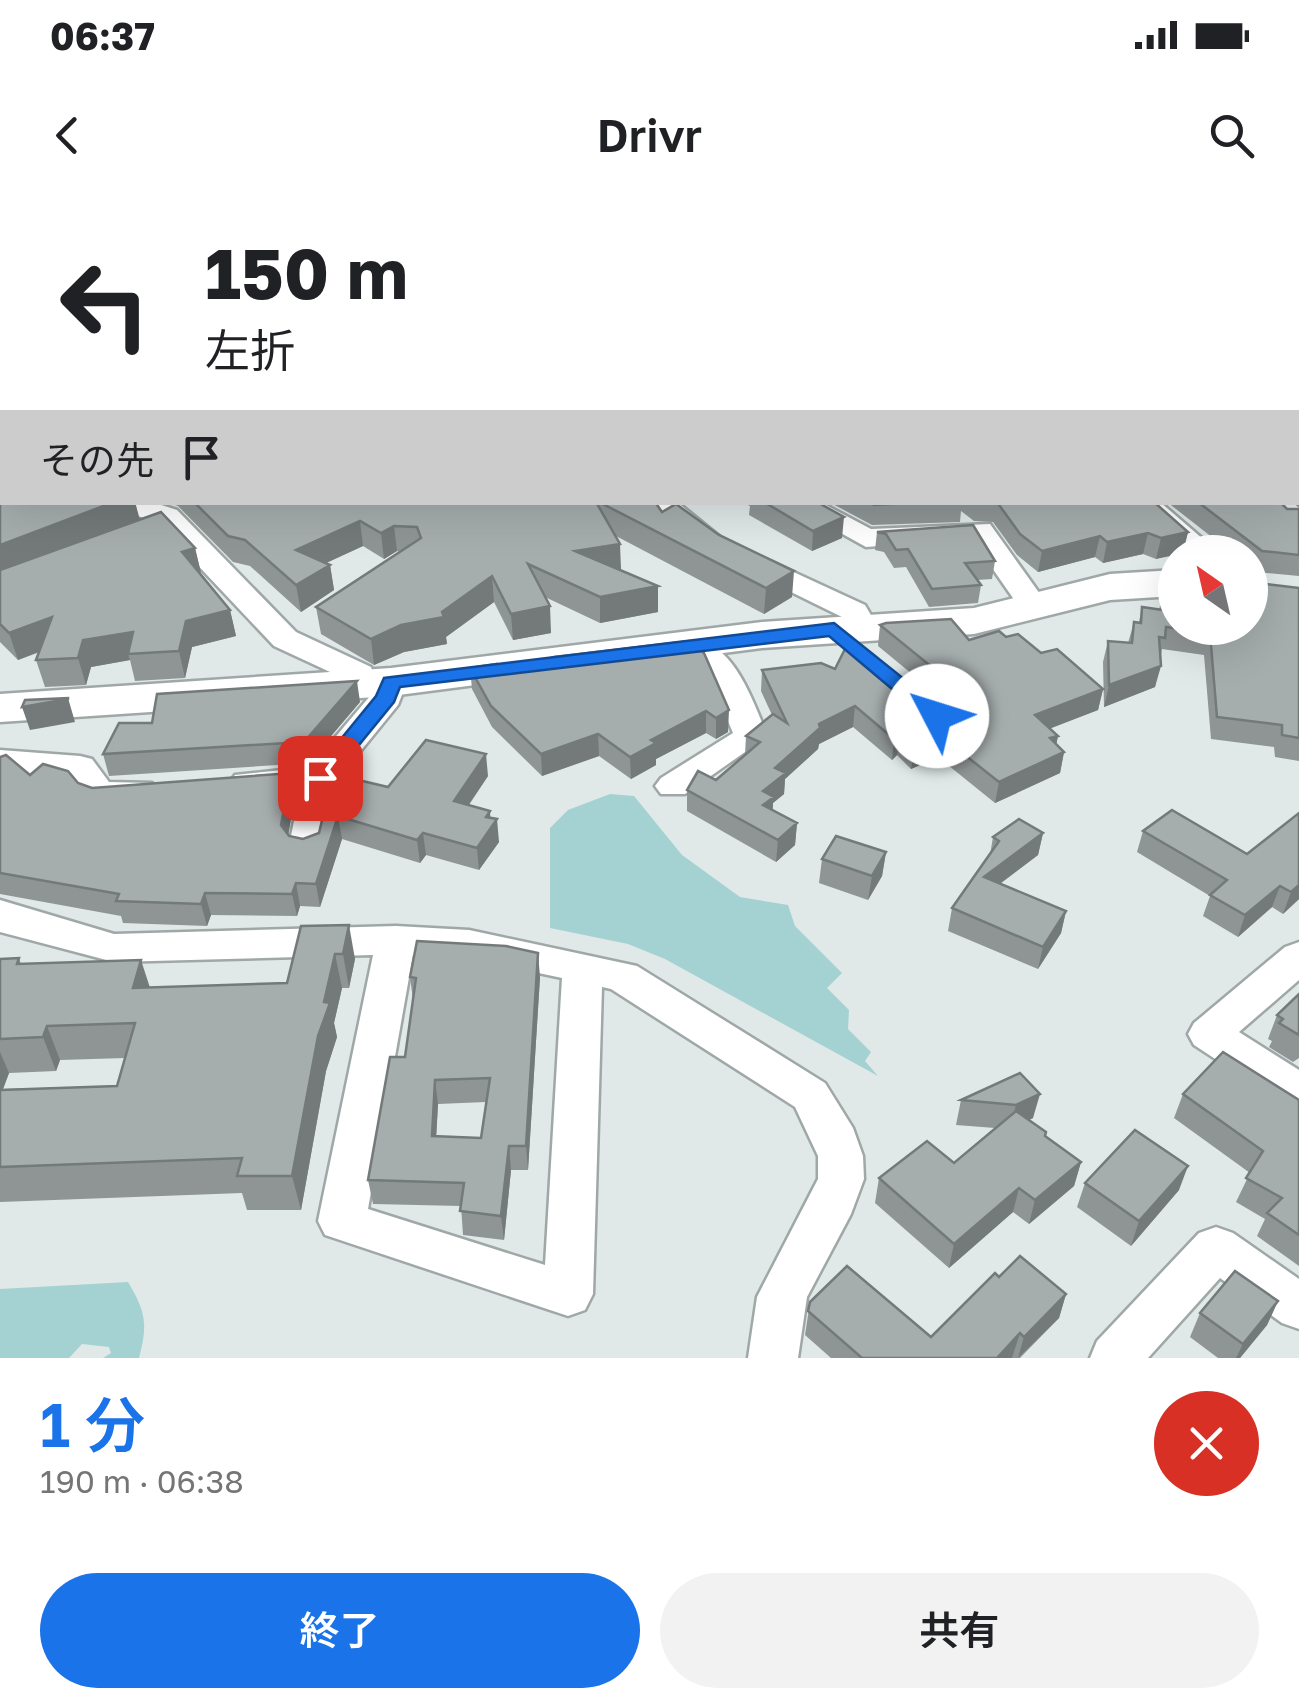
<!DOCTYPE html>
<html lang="ja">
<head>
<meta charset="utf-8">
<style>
  :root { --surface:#fff; --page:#f2f2f2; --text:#202124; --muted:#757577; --accent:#1a73e8 }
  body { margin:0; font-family:"Golos Text","Noto Sans JP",sans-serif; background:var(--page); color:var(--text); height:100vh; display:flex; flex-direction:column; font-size:38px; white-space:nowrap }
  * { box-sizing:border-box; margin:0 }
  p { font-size:32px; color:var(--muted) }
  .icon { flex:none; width:55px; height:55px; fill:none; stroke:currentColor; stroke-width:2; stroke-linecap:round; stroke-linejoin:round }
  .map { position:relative; height:1158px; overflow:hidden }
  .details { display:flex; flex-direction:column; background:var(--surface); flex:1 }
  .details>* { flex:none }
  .hud { position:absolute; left:0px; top:0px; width:1300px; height:305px; box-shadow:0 10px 40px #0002; background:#fff; color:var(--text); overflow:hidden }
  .needle { width:65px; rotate:326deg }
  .tools { position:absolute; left:1158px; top:335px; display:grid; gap:20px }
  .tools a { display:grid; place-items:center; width:110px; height:110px; border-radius:50%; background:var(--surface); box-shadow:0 10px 40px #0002; font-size:50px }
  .pin { position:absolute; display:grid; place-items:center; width:85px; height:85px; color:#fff; margin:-42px; border-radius:20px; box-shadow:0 5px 15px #0006 }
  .me { position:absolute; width:110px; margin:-55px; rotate:310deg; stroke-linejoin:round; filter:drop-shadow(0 0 8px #0008) }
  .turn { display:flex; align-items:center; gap:35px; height:210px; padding:0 40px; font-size:45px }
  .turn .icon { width:130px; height:130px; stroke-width:2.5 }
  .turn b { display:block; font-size:70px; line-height:85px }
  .then { display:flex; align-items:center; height:95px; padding:0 40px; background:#0003; gap:20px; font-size:38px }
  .round { display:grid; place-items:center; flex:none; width:105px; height:105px; border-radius:52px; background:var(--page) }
  .head { display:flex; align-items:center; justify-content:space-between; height:170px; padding:0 40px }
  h1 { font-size:60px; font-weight:600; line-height:75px; color:var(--accent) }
  .action { display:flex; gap:20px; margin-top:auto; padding:20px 40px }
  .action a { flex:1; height:115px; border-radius:60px; background:var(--accent); color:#fff; font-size:40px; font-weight:600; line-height:115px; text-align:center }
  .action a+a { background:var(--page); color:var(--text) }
  .status { display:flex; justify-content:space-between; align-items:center; height:70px; padding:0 50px; background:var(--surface); direction:ltr }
  .status svg { height:28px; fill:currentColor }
  header { display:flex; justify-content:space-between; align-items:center; height:130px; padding:0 40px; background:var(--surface); font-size:45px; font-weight:600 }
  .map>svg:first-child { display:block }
  .water { fill:#a4d2d2 }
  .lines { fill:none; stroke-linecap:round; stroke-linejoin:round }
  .street-casing { stroke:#9fa7a7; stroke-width:5 }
  .secondary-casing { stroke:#9fa7a7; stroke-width:5 }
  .street { fill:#fff; fill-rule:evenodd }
  .secondary { fill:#fff; fill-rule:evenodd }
  .wall { fill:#8f9595; fill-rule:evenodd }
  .shaded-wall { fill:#747979 }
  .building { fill:#a6adad; stroke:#747979; stroke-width:2.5; fill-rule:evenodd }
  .route { fill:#1a73e8; stroke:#114b97; stroke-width:2.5 }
</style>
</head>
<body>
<div class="status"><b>06:37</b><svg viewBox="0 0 49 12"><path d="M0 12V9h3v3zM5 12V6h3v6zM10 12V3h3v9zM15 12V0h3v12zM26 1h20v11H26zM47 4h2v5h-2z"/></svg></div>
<header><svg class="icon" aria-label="back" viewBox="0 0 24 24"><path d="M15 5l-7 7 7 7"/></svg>Drivr<svg class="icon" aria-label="search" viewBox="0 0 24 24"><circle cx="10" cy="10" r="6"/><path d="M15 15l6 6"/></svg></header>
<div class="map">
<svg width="1299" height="1158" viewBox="0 0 1299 1158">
  <rect width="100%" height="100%" fill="#e0e8e8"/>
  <g class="water">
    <path d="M610 594 634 596 682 655 740 697 788 705 795 726 842 773 827 788 849 810 848 829 871 852 865 861 878 876 665 759 628 744 550 728V628L568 610Z"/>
    <path d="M128 1082C146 1112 148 1125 139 1158H103L111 1153 109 1147 82 1144 69 1158H0V1089Z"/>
  </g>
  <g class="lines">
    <defs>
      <g id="street">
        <path d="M109 302H152L177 310 296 432 371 467 375 481 391 472 407 482 398 505 337 580 320 655 307 658 294 655 289 646 300 591H235L229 583 235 575 310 567 370 496 373 487 359 494 348 491 343 478 274 446 157 322 112 308Z"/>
        <path d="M645 302H677L719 336 705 345 695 342Z"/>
        <path d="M785 302H820L871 329 990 324 1050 408 1046 414H1024L972 339 866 347Z"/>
        <path d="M1129 302H1160L1218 352H1187Z"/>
        <path d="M750 352 865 405 878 427 874 434H852L842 417 740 367 735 361Z"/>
        <path d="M689 435C736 446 750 496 768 536L685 594H661L655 586 661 578 733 533 708 474 673 444Z"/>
        <path d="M0 550 80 556 92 559 109 582 152 583 158 591 152 599C132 605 107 608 86 602L69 577 0 572Z"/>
        <path d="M0 700 114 734 396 726 469 730 637 766 825 883 853 928 863 956 864 979 851 1014 807 1097 798 1158H748L757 1097 818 979V956L795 907 611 789 602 787 593 1094 585 1110 568 1116 325 1035 318 1021 373 755 114 762 0 732ZM413 755 469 758 562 778 545 1065 368 1009Z"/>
        <path d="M1299 742V780L1239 832 1299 870V909L1284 904 1194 845 1188 834 1194 823 1285 747Z"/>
        <path d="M1216 1027 1233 1033 1299 1079V1129L1282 1123 1220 1078 1148 1158H1090L1097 1141 1199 1033Z"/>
      </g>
      <path id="secondary" d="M1175 370V396L1110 400 974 434 762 448 391 496 0 522V494L391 468 762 422 974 408 1110 374Z"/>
    </defs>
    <use href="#street" class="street-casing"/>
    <use href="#secondary" class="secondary-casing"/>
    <use href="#street" class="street"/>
    <use href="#secondary" class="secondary"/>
  </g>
  <g class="wall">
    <path d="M41 0H473L472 2H34Z"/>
    <path d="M477 0H538L536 2H480Z"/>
    <path d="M640 0H1299V79H1298V2H1117L1112 1 1114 2H640Z"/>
    <path d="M2 13V186L0 184V14Z"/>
    <path d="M1298 120H1299V308L1292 302H1298Z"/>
    <path d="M0 274 2 302H135L139 320 195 348 201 373 230 410 236 436 192 447 185 478 135 481 130 460 91 467 86 485 45 487 36 460 40 452 18 460 0 442Z"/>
    <path d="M166 302H655L662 312 792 397 764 414 616 336 621 369H619L658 412 600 423 545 397 551 433 513 440 494 402 446 437 447 444 404 452 374 465 321 434 316 407 401 352 397 351 384 359 363 346 326 363 330 365 334 390 301 412 250 366 233 362 178 306Z"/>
    <path d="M740 302H817L842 338 812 351 749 315 750 306Z"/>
    <path d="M829 302H1154L1188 332 1183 352H1175L1156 359 1143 354 1103 363 1095 357 1038 372 1017 355 993 322 974 321 961 311 960 322 872 325Z"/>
    <path d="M1167 302H1280L1287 309H1299V376L1255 372 1250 368V352H1231Z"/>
    <path d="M877 332 995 361 992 379 977 380 981 385 978 403 929 407 906 367 894 368 884 352 875 350Z"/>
    <path d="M1174 379 1299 388V561L1275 557 1274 547 1211 539 1204 455 1162 449 1155 487 1104 507 1103 462 1108 441 1128 443 1134 422H1139L1142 407 1159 410 1163 393 1170 394Z"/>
    <path d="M880 425 969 440 1006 437 1041 453 1103 489 1098 510 1050 528 1058 536 1056 544 1064 552 1060 573 995 603 938 557 911 569 897 555 892 560 853 527 819 544 818 549 785 579 784 594 773 603V610L797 623 795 645 776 662 687 611V590L716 580 745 555 746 536 772 515 761 491 762 470 951 526 974 525 878 446Z"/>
    <path d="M689 441 728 532 716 539 706 533 656 559V565L631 579 599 556 542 576 492 527 472 489 470 468 501 473Z"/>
    <path d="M360 502 308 563 109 576 103 554 152 523Z"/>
    <path d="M0 557 30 575 92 588 291 573 295 595 288 635 303 639 319 633 333 574 388 587 488 576 469 605 490 618 499 642 479 670 426 655 420 663 342 639 320 707 300 706 297 716 211 715 207 726 123 723 121 716 0 694Z"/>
    <path d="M1172 610 1299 699 1283 714 1272 707 1238 737 1203 716 1210 696 1137 652 1143 631Z"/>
    <path d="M1043 633 1038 655 1000 684 1066 711 1061 733 1038 769 948 731 952 708 990 655 993 637Z"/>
    <path d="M886 652 882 676 868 700 819 683 822 659Z"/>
    <path d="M301 726 355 759 349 788H342L334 823 337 837 326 871 301 1010H247L242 993 0 1002V759L19 758 21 764 150 787 287 783ZM125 858 117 886 3 889 9 873 56 871 60 860Z"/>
    <path d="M410 777H540L528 970H511L504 1040 463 1035 461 1006 373 1004 368 980 405 857 413 800ZM486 902 481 938 436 936 438 904Z"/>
    <path d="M1299 794V858L1293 862 1269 847 1272 841 1268 839 1277 815Z"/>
    <path d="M1020 873 1033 918 1029 920 1045 936 1081 962 1074 986 1029 1024 1013 1012 949 1068 875 1003 879 978 954 963 995 928 956 925 961 900Z"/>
    <path d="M1183 894 1299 900V1066L1257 1036 1265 1019 1236 1002 1250 973 1174 918Z"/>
    <path d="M1085 983 1179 990 1131 1046 1077 1007Z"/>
    <path d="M999 1077 1066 1094 1059 1118 1020 1158H831L805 1135 810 1102 931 1137Z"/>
    <path d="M1278 1101 1267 1125 1240 1158H1218L1190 1137 1200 1113Z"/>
  </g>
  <g class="shaded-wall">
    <path d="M498 0H538L536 2H499Z"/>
    <path d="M114 302H135L140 320 0 374V345Z"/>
    <path d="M844 317 842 338 812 351 813 331Z"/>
    <path d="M360 321 363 346 300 375 296 350Z"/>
    <path d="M394 326 397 351 384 359 381 333Z"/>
    <path d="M1188 332 1183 352H1175V355L1156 359 1161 338Z"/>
    <path d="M1148 333 1143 354 1103 363 1107 342Z"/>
    <path d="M1100 336 1095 357 1038 372 1042 351Z"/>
    <path d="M620 344 621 369 576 376 575 351Z"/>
    <path d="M195 348 201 373 182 352Z"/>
    <path d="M330 365 334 390 301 412 296 385Z"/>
    <path d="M794 371 792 397 764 414 766 388Z"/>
    <path d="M492 376 494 402 446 437 447 444 404 452 374 465 371 439 401 425 442 412Z"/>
    <path d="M658 386V412L600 423V397Z"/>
    <path d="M550 406 551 433 513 440 511 414Z"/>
    <path d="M230 410 236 436 192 447 185 478 179 451 186 421Z"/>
    <path d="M52 417 60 443 18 460 9 433Z"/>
    <path d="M133 432 128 454 130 460 91 467 86 485 78 458 83 440Z"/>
    <path d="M1161 466 1155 487 1104 507 1109 485Z"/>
    <path d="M357 481 360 502 308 563 304 542Z"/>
    <path d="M1103 489 1098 510 1031 536 1035 515Z"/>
    <path d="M68 498 75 522 30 530 22 507Z"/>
    <path d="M855 506 853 527 819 544 818 549 785 579 784 594 773 603 772 618 761 627 763 591 775 568 819 524Z"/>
    <path d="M729 510 728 532 716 539V518Z"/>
    <path d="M706 511V533L656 559V565L631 579 630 557 651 540Z"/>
    <path d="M598 534 599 556 542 576 541 554Z"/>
    <path d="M900 534 897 555 892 560 894 539Z"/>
    <path d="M941 536 938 557 911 569 914 547Z"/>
    <path d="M1058 536 1054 556 1064 552 1060 573 995 603 999 582 1050 538Z"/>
    <path d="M486 554 488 576 456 623 454 601Z"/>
    <path d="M291 573 295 595 286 648 281 625Z"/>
    <path d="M490 611 491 628 497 619 499 642 479 670 477 648 486 617Z"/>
    <path d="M338 616 342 639 320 707 316 684Z"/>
    <path d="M797 623 795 645 776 662 778 640Z"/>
    <path d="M423 633 426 655 420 663 417 640Z"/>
    <path d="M1043 633 1038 655 979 699 984 677Z"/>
    <path d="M886 652 882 676 868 700 872 676Z"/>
    <path d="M296 683 300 706 297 716 292 694Z"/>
    <path d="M1299 685V699L1283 714 1291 692Z"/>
    <path d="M1280 686 1272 707 1238 737 1245 715Z"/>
    <path d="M205 693 211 715 207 726 201 704Z"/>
    <path d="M1066 711 1061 733 1038 769 1043 747Z"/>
    <path d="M349 725 355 759 349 788 343 754Z"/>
    <path d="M538 753 540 777 528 970 526 946Z"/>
    <path d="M335 754 342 788 334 823 337 837 326 871 301 1010 292 976 324 802Z"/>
    <path d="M141 760 152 794 133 788Z"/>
    <path d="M47 826 60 860 56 871 43 837Z"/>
    <path d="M0 852 9 873 0 897Z"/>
    <path d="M435 880 438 904 435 960 432 936Z"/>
    <path d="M1040 894 1033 918 1010 929 1016 905Z"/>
    <path d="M509 946 511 970 504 1040 501 1016Z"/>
    <path d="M1081 962 1074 986 1029 1024 1035 1000Z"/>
    <path d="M1188 966 1179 990 1131 1046 1139 1021Z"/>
    <path d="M1019 988 1013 1012 949 1068 954 1044Z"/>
    <path d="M1066 1094 1059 1118 1018 1158 1024 1137Z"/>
    <path d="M1278 1101 1267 1125 1240 1158H1236L1243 1144Z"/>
    <path d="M1020 1133 1012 1158H997Z"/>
  </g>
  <g class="building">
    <path d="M41 0H346L350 2H34Z"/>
    <path d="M641 0H864L863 2H667Z"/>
    <path d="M928 0H1110L1114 2H952Z"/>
    <path d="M1168 0H1299V47H1298V2H1177Z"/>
    <path d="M2 13V169L0 167V14Z"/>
    <path d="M1298 120H1299V283L1298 282Z"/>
    <path d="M2 273V302H114L0 345V274Z"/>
    <path d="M194 302H596L620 344 575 351 658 386 600 397 528 364 550 406 511 414 492 376 442 412 444 417 401 425 371 439 316 407 421 338 417 327 394 326 381 333 360 321 296 350 330 365 296 385 245 340 228 336Z"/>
    <path d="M599 302H655L662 312 676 304 719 335 794 371 766 388Z"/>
    <path d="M764 302H817L844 317 813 331Z"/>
    <path d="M870 302H929L874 305Z"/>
    <path d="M997 302H1154L1188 332 1161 338 1148 333 1107 342 1100 336 1042 351 1020 334Z"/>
    <path d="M1198 302H1280L1287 309H1299V355L1262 351Z"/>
    <path d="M161 312 195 348 182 352 230 410 186 421 179 451 128 454 133 432 83 440 78 458 36 460 52 417 9 433 0 424V370Z"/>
    <path d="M973 325 995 361 965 363 981 385 932 389 908 349 896 350 886 334 877 332Z"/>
    <path d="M1175 378V428H1250V382L1299 388V538L1282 535V525L1217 517 1210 433 1166 427 1165 438 1159 437 1161 466 1109 485 1108 441 1132 443 1134 422 1141 423 1142 407 1163 410V393L1174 394Z"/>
    <path d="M951 419 969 440 999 431 1006 437 1018 434 1041 453 1057 449 1103 489 1035 515 1058 536 1050 538 1064 552 999 582 941 536 914 547 900 534 894 539 855 506 819 524 820 528 775 568 786 573 763 591 774 597 763 605 797 623 778 640 687 590 698 571 716 580 760 542 746 536 773 514 787 523 762 470 821 463 835 469 849 441 951 526 981 525 987 516 980 506 880 425 886 423Z"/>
    <path d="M689 441 704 453 729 510 716 518 706 511 651 540 656 543 630 557 598 534 541 554 491 506 470 468 497 464 501 473 554 457Z"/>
    <path d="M357 481 304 542 103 554 119 523H152L157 494Z"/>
    <path d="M68 498V499L22 507 25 500Z"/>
    <path d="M426 540 486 554 454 601 490 611 486 617 497 619 477 648 423 633 417 640 338 616 316 684 296 683 292 694 205 693 201 704 116 701 119 694 0 673V557L6 555 30 575 43 564 68 571 78 583 92 588 291 573 281 625 289 636 303 639 319 633 333 574 388 587Z"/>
    <path d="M1172 610 1247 654 1299 613V685L1291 692 1280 686 1245 715 1210 695 1227 680 1143 631Z"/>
    <path d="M1019 619 1043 633 984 677 1066 711 1043 747 952 708 999 641 993 637Z"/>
    <path d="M836 636 886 652 872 676 822 659Z"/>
    <path d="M349 725 343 754H335L324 802 330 803 318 836 292 976H237L242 958 0 967V890L117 886 135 823 47 826 43 837 0 839V759L19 758 17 764 141 760 133 788 287 783 301 726Z"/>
    <path d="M417 741 506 746 538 753 526 946H509L501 1016 460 1011 464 983 368 980 390 857H405L416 778 410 777ZM490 878 481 938 432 936 435 880Z"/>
    <path d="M1299 794V835L1279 823 1283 819 1277 815Z"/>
    <path d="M1223 852 1299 900V1035L1267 1013 1282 998 1246 978 1263 951 1183 894Z"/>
    <path d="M1020 873 1040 894 1016 905 961 900Z"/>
    <path d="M1016 911 1046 932 1045 936 1081 962 1035 1000 1019 988 954 1044 879 978 927 941 954 963Z"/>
    <path d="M1135 930 1188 966 1139 1021 1085 983Z"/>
    <path d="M1020 1056 1066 1094 1024 1137 1020 1133 997 1158H862L808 1111 810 1102 847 1066 931 1137 995 1073 999 1077Z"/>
    <path d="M1235 1071 1278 1101 1243 1144 1200 1113Z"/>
  </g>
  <path class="route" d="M834 423 944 511V520H929L829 436 400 487 394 502 328 583H312L309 578 376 496 384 478Z"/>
</svg>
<div class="tools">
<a><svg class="needle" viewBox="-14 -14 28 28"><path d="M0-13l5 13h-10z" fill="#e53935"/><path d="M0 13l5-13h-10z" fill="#757577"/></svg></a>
</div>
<div class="pin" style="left:320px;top:578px;background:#d93025"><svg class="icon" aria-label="arrive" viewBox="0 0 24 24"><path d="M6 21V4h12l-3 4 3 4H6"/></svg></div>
<svg class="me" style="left:937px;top:516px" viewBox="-20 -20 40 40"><circle r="19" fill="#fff"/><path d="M0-13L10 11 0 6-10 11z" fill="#1a73e8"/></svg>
<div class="hud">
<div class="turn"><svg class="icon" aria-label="left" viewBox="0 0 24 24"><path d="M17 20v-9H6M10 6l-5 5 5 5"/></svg><div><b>150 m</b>左折</div></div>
<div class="then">その先<svg class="icon" aria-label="arrive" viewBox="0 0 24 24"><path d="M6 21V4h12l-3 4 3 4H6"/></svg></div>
</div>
</div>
<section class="details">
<div class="head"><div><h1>1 分</h1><p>190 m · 06:38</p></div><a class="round" style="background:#d93025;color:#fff"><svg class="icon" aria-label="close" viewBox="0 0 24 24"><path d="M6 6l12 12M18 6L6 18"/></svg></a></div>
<div class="action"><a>終了</a><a>共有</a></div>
</section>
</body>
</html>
